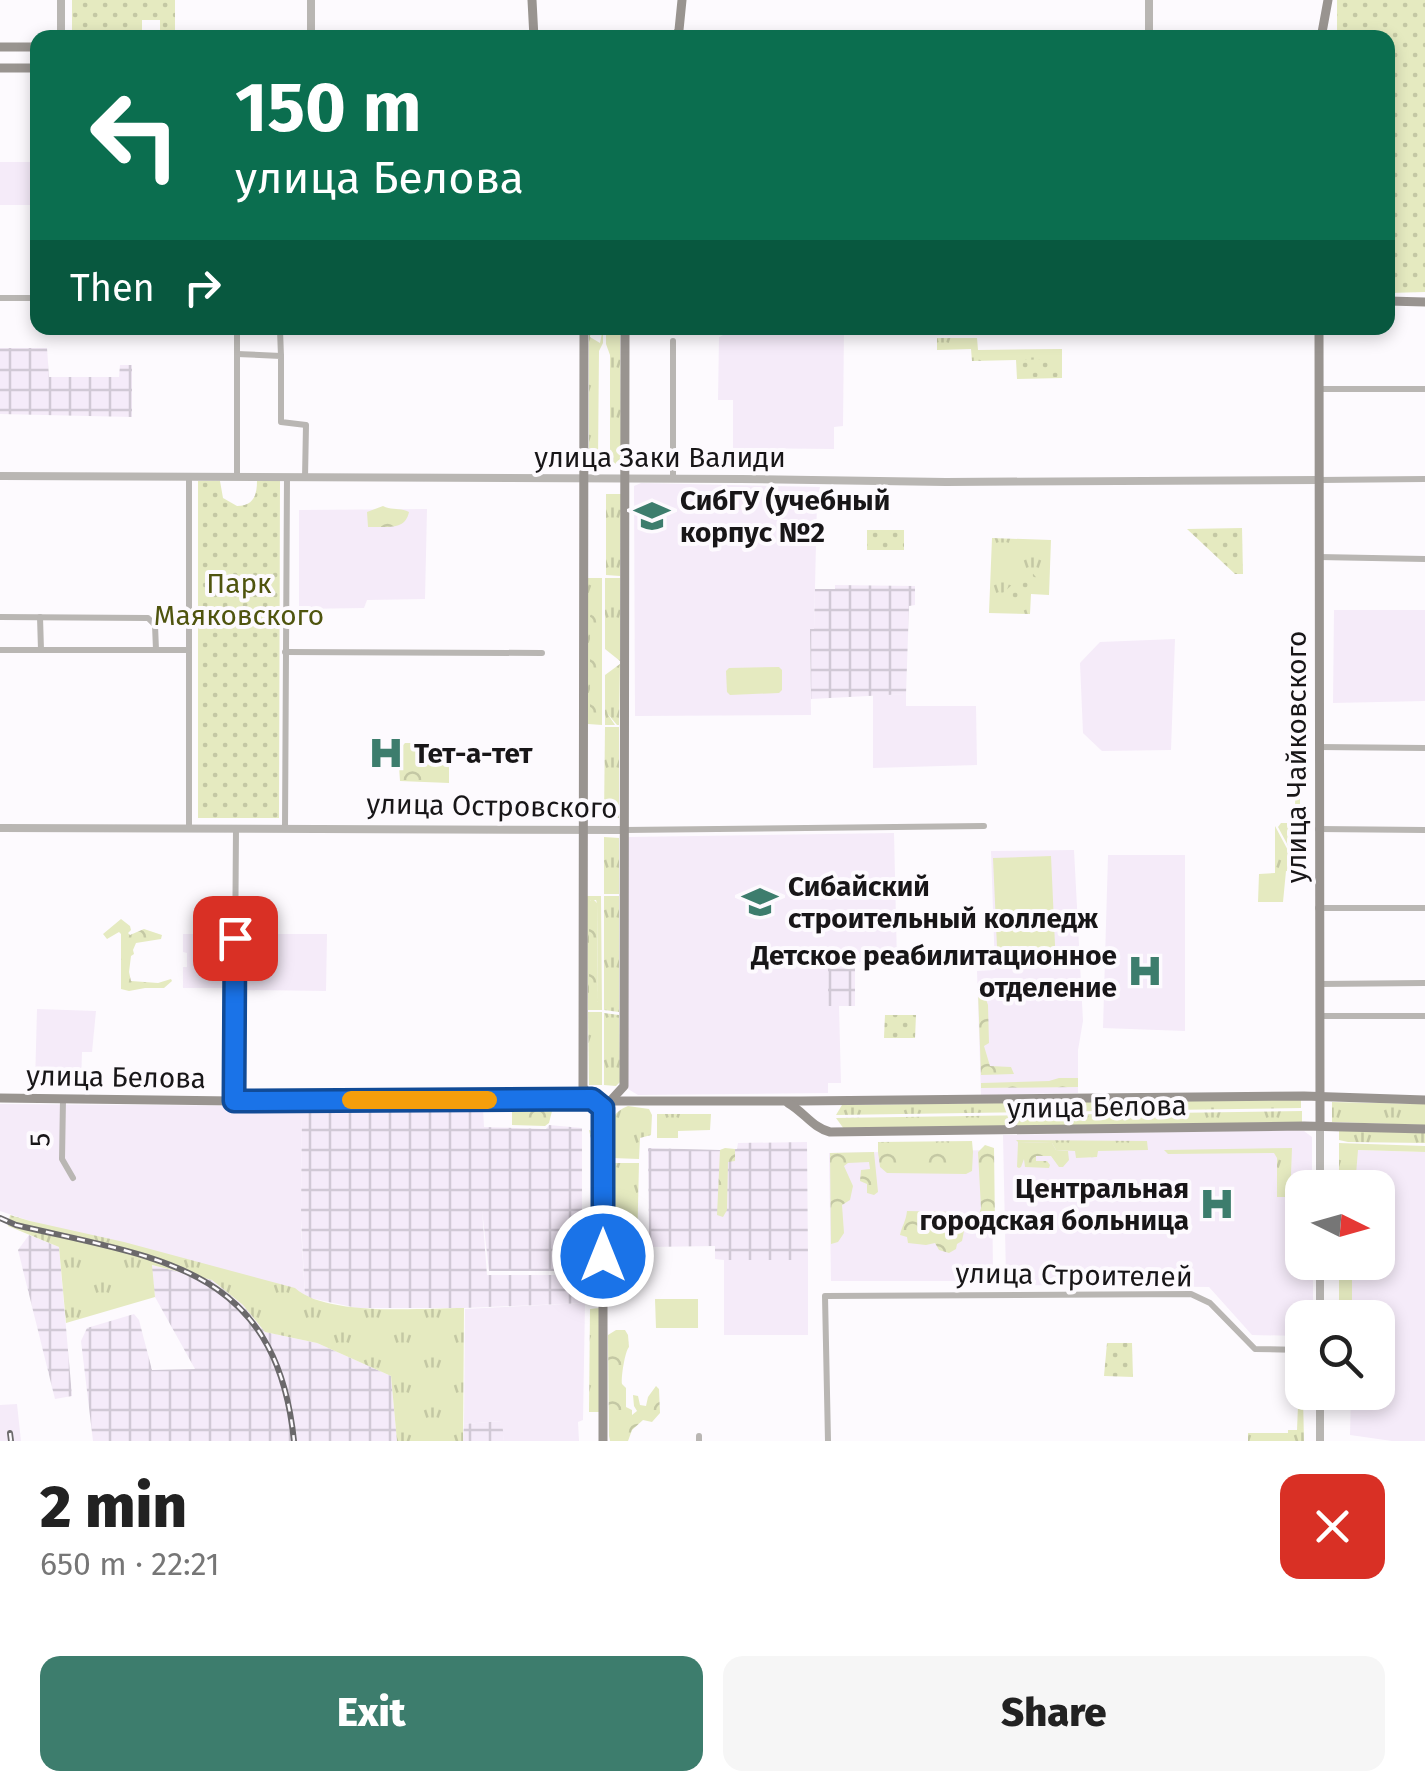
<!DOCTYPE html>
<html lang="en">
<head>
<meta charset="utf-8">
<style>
  :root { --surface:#fff; --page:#f6f6f6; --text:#222; --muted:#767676; --accent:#3d7d6d }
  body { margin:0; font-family:"Fira Sans",sans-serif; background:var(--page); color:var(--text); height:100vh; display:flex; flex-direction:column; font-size:38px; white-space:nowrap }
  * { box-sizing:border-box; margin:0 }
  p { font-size:32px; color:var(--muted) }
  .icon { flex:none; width:55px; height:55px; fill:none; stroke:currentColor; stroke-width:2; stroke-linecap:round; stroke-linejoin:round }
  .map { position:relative; height:1441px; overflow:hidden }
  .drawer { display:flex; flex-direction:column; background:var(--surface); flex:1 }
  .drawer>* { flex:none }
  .top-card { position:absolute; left:30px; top:30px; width:1365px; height:305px; border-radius:20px; box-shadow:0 5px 15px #0003; background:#0b6e4f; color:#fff; overflow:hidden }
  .needle { width:65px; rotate:95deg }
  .fabs { position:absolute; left:1285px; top:1170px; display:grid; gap:20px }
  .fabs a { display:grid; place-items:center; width:110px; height:110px; border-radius:20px; background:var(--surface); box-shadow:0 5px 15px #0003; font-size:50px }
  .pin { position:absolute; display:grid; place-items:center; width:85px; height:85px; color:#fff; margin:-42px; border-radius:20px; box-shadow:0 5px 15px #0006 }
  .me { position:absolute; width:110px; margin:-55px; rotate:0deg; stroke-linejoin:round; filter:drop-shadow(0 0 8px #0008) }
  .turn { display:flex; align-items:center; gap:35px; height:210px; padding:0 40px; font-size:45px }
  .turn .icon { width:130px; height:130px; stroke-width:2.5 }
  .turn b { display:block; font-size:70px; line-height:85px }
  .then { display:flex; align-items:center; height:95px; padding:0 40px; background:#0003; gap:20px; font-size:38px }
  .round { display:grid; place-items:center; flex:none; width:105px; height:105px; border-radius:20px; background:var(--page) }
  .summary { display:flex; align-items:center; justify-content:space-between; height:170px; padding:0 40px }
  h1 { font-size:60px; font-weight:800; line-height:75px }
  .button { display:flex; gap:20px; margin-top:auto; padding:20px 40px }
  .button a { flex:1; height:115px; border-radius:20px; background:var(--accent); color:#fff; font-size:40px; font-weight:800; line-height:115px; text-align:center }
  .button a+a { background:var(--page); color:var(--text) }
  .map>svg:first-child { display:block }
  .built { fill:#f5ebf9 }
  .industrial { fill:url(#industrial-grid) }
  .grass { fill:url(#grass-tufts); fill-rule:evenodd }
  .forest { fill:url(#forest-crowns) }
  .park { fill:url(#park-dots) }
  .pitch { fill:#e5eac0 }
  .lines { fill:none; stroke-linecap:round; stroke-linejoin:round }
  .minor { stroke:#b9b6b3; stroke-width:6 }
  .tertiary { stroke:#b9b6b3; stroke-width:8 }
  .secondary { stroke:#999490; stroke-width:9 }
  .rail-casing { stroke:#6b696b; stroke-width:6 }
  .rail { stroke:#fdfafe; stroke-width:2.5; stroke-dasharray:8; stroke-linecap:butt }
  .route-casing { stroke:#114b97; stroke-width:25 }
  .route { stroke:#1a73e8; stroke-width:18 }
  .slow { stroke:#f59e0b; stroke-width:18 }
  .labels { text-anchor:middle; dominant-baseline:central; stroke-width:8; stroke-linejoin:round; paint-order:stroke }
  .street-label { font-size:28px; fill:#181618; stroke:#fdfafe }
  .poi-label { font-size:28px; font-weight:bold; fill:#181618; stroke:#fdfafe; text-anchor:start }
  .park-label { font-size:28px; fill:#4f540e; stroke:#fdfafe }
</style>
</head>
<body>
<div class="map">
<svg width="1425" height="1441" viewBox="0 0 1425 1441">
  <defs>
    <pattern id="industrial-grid" width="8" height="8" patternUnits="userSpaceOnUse" patternTransform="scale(2.5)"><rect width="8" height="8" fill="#f5ebf9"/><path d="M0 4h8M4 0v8" fill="none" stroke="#d1c9d5"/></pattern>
    <pattern id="grass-tufts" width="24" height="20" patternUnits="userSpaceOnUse" patternTransform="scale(2.5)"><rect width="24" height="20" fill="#e5eac0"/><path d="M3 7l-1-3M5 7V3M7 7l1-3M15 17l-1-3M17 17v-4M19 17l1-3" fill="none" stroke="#c4c8a4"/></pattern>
    <pattern id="forest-crowns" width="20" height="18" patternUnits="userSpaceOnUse" patternTransform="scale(2.5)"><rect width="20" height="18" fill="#e5eac0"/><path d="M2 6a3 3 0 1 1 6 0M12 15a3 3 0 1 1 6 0" fill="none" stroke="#c4c8a4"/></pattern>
    <pattern id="park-dots" width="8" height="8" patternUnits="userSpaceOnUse" patternTransform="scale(2.5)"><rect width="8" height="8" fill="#e5eac0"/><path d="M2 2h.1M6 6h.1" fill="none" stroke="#c4c8a4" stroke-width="1.8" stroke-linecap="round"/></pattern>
  </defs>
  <rect width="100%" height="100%" fill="#fdfafe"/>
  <g class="built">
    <rect x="0" y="162" width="37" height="43"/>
    <path d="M738 328H844L843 426 834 427V449L733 448V400H718L719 337Z"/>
    <path d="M641 483 820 487 817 500 814 630H810L811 715 635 716 634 486Z"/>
    <path d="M427 509 425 599 367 600 364 608 299 609V510Z"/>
    <path d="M1334 610H1425V701L1333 703Z"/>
    <path d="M1175 639 1171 750 1102 751 1083 733 1080 663 1100 642Z"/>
    <path d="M906 694V706H976L977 765 873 768V695Z"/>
    <path d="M894 833 897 962H829V1006H839L841 1083H828V1093L638 1095 628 1089 625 840 629 837Z"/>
    <path d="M1074 850 1083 1021 1078 1050V1093L981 1095 977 971 995 970 991 851Z"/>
    <path d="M1108 855H1185V1031L1103 1028Z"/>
    <path d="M183 934H225V988H183V967H187V953L183 952Z"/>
    <path d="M244 934H327L326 991 244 990Z"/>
    <path d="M37 1009 96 1011 92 1052H82L81 1084H35Z"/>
    <path d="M0 1104 302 1106 301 1228 305 1297 30 1221 0 1211Z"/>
    <path d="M1290 1130 1304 1131 1312 1137V1187L1302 1188V1262L1313 1263V1317L1302 1318V1336L1252 1335 1209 1287 1010 1285 1006 1277 1003 1135Z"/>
    <path d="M992 1150 993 1281H831L829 1153Z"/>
    <path d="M1357 1150 1425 1152V1441H1392L1350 1435 1351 1393 1378 1392V1318L1352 1317V1263L1378 1262V1188L1355 1187Z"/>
    <rect x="724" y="1260" width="84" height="75"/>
    <path d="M585 1303 583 1420 578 1422 579 1441H504L501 1421 464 1424 465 1309Z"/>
    <path d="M17 1404 21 1441H0V1405Z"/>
  </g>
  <g class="industrial">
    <path d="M0 348H47L49 377H119L120 365H132V417L0 414Z"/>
    <path d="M835 585 915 586V605L909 606 906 694 811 699 810 629H814L815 589H835Z"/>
    <path d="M828 962 855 963V1006H828Z"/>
    <path d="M424 1105 425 1111 483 1108 484 1127 546 1129 549 1125 582 1128V1271H489L482 1210 487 1275H584L585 1303 464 1308H357L305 1297 301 1219 302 1106Z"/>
    <path d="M807 1142 808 1260H724L715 1259V1246L649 1247 648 1148 720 1150 737 1149 738 1143Z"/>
    <path d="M29 1235 59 1247 72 1396 55 1399 18 1250Z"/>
    <path d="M151 1265 212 1280 243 1305 265 1332 317 1343 391 1376 397 1441H93L81 1341 87 1328 134 1314 139 1320 152 1370 195 1369 155 1297Z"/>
    <path d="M502 1421 504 1441H463L464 1424Z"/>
  </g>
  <g class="grass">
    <path d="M589 328H591L590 337 600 343 603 328V343L599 351 598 459 592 466H589Z"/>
    <path d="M606 328 617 329 620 328 621 465H617L610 459V355L606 344Z"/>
    <path d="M937 338H977L978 350 1062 349V378L1017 379 1016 360 972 361 971 349 937 350Z"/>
    <path d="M606 494H621L620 576 606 575Z"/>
    <path d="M992 538 1051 540 1049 595 1031 594 1030 614 989 613Z"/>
    <path d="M588 578H602V725L588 724Z"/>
    <path d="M605 578H620V661L605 649Z"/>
    <path d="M620 664 619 725H617L607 713 615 725H605V675Z"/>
    <path d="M1293 714H1300V868L1278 827 1281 823H1291V812H1295L1296 727 1293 726Z"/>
    <path d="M605 727H619V818L604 817Z"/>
    <path d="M1275 826 1300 873V880H1296L1295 872 1286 871 1283 902H1258L1259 874 1275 873Z"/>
    <path d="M604 837 619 838V894H604Z"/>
    <path d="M587 896H601L602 1010H588ZM590 900H596L597 903 598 1001 589 1005Z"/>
    <path d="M604 896H619V1012L604 1010Z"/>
    <path d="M588 1012H602V1085H589Z"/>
    <path d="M604 1013 619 1015 620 1082 616 1086 604 1085Z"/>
    <path d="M1301 1099V1108L836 1115 842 1105Z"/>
    <path d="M1332 1102 1425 1104V1125L1332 1122Z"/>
    <path d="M628 1106 649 1109 652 1115 651 1135 640 1138 639 1159 612 1158 609 1154C610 1133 605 1115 628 1106Z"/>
    <path d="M1302 1111V1122L844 1129 836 1118Z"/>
    <path d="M657 1114H711L710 1130 678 1131V1138H657Z"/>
    <path d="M589 1130 599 1133V1286H590L592 1143Z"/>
    <path d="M1339 1130 1425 1132V1143L1348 1142 1339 1140Z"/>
    <path d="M1016 1140 1147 1141 1148 1150 1098 1151 1097 1157 1076 1158 1075 1151 1056 1150 1052 1143 1018 1142Z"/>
    <path d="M972 1141 973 1152H878V1142Z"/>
    <path d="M1339 1143 1425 1146V1152L1358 1150 1355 1187H1339Z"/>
    <path d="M1292 1148 1290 1201 1286 1200V1197H1277V1158L1274 1153 1168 1154 1164 1150Z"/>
    <path d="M614 1163H639L637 1248 609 1247 610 1164Z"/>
    <path d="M10 1215 30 1221 124 1242 295 1288C327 1317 421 1308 464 1308L463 1441H397L391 1376 317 1343 265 1332 243 1305 212 1280 152 1265 155 1297 66 1323 59 1247 8 1226Z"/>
    <rect x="1339" y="1263" width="13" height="54"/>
    <path d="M599 1308V1412H589L590 1309Z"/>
    <path d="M1296 1354H1302L1304 1441H1248V1433H1288V1430H1297L1299 1382Z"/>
  </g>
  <g class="forest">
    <path d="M383 506C392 511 400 507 409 512 405 532 384 526 368 527L367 512Z"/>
    <path d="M593 611 598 613V616L599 639 595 649 598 657 599 717 594 723 590 719V616Z"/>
    <path d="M405 743H417L429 757 449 766V783L400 781 398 751Z"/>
    <path d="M592 898 597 903 598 1001 594 1007 589 1005V902Z"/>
    <path d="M121 919 130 926 131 930 128 933 130 935 144 929 162 935 161 939 136 943 133 950 134 954 131 956 129 972 131 981 158 983 171 979 172 981 164 988H145L129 991 121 989V934L119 932 107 939 103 934Z"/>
    <path d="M982 988 988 1005 989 1043 984 1046 990 1066 1011 1067 1014 1074 981 1075 978 991Z"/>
    <path d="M1059 1078H1078V1087L981 1088V1083L1049 1081Z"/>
    <path d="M512 1106H558V1110L552 1111 549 1123 545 1126 512 1125Z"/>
    <path d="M1018 1142 1052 1143 1056 1150 1068 1151 1069 1160 1063 1167H1059L1051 1156H1036V1161H1047L1050 1165 1049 1168 1025 1167 1024 1159 1021 1167 1019 1168 1017 1167Z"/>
    <path d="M985 1145 994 1148 995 1227 980 1231 976 1225 981 1208 978 1152Z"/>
    <path d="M725 1148 735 1149V1161L728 1162 727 1210 723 1217 717 1215 720 1150Z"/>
    <path d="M874 1152 878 1192 874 1195 867 1193V1184L860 1181 861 1170 870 1169 869 1162 848 1163 844 1166 853 1186 850 1200 842 1205 844 1233 838 1242 831 1244 830 1153Z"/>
    <path d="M878 1152H973L972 1171 966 1174 887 1173 880 1167Z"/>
    <path d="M907 1211 955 1212 960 1220 966 1221 962 1241 957 1244 956 1249 949 1253 939 1250 935 1243 926 1245 908 1243 907 1237 900 1235C902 1226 906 1221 907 1211Z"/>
    <path d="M609 1247 637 1248V1284C626 1290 620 1291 609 1286Z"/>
    <path d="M616 1330H625L628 1335 629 1347C625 1351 621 1377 622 1384L626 1388V1407L632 1410V1415L637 1411 634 1406 633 1395 638 1396 640 1405 646 1406 648 1397 656 1386 659 1389 660 1413 652 1422 643 1420 632 1430 628 1441H610L609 1436 608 1335Z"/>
  </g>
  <g class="park">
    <path d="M72 0H175V37H160V20H142V37H72Z"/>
    <path d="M1337 0H1425V292L1388 293V38L1337 37Z"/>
    <path d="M1058 359V377H1018V360Z"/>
    <path d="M198 481H220L223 498 237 506C253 506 257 496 257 481H280L279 818H198Z"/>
    <path d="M1242 528 1243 574H1235L1187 529Z"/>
    <rect x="867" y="530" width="37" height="20"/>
    <path d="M1029 569 1041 583 1015 606 1003 593Z"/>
    <path d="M885 1015H916L915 1038H884Z"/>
    <path d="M1107 1343H1132L1133 1377 1104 1376Z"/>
  </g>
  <g class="pitch">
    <path d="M779 667 782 670V690L779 693 730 695 727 692 726 671 729 668Z"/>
    <path d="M1051 856 1056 967 998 969 993 858Z"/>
    <path d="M655 1299H698V1328H656Z"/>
  </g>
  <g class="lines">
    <g class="minor">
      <path d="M0 298H38"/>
      <path d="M673 341V479"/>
      <path d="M237 354 281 356V422L306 425 305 478"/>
      <path d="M281 356 280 330H306"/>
      <path d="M1319 389H1425"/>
      <path d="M189 476V827"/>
      <path d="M237 477V328"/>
      <path d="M1319 480 1425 479"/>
      <path d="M1319 557 1425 559"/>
      <path d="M0 617 148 618 155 625 156 650"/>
      <path d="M40 617 41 650"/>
      <path d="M0 650H189"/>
      <path d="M285 652 542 653"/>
      <path d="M1319 747 1425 748"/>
      <path d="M285 827 287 477"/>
      <path d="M1318 829 1425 830"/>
      <path d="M624 830 984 826"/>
      <path d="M1318 908H1425"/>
      <path d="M1319 984 1425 983"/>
      <path d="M1319 1016H1425"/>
      <path d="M63 1099 62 1159 73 1178"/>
      <path d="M234 1101 236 828"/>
      <path d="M699 1441V1436"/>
      <path d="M828 1441 825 1296 1191 1294 1210 1303 1255 1349 1302 1350"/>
    </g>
    <g class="tertiary">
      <path d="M61 38V0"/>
      <path d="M311 38V0"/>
      <path d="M1149 38V0"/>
      <path d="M0 476 741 479 946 482 1319 480"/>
      <path d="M0 828 624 830"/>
      <path d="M1320 1126V1188"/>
      <path d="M1320 1262V1318"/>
      <path d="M1320 1392V1441"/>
    </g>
    <g class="secondary">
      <path d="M532 0 534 38"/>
      <path d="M675 38 679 30 682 0"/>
      <path d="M1321 38 1328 0"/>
      <path d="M0 47H38"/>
      <path d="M0 68H38"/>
      <path d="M1388 301 1425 302"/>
      <path d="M584 328 583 1087 593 1100"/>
      <path d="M1319 328 1320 1126"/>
      <path d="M0 1098 234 1101H801L1304 1096 1425 1100"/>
      <path d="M788 1103C804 1112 813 1128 830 1132L1304 1126 1425 1129"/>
      <path d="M603 1109 624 1086 625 328"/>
      <path d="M603 1109V1441"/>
    </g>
    <defs>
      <g id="rail">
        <path d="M0 1218 16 1225C159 1259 276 1265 294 1441"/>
        <path d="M10 1433 11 1441"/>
      </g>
    </defs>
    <use href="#rail" class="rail-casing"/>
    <use href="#rail" class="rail"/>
  </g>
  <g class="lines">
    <defs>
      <path id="route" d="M235 938 234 1101 592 1099 603 1108V1256"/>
    </defs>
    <use href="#route" class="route-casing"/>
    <use href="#route" class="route"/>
    <path class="slow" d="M351 1100H488"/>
  </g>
  <defs>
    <symbol id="university-bare" viewBox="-9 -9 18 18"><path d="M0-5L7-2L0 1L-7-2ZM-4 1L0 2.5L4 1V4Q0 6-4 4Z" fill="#3d7d6d" stroke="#fdfafe" stroke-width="2.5" paint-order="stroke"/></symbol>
    <symbol id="hospital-bare" viewBox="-9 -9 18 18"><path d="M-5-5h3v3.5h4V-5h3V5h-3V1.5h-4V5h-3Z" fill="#3d7d6d" stroke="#fdfafe" stroke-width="2.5" paint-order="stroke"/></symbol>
  </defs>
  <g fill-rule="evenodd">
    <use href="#university-bare" x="627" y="491" width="50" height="50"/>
    <use href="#hospital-bare" x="361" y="728" width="50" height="50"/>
    <use href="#university-bare" x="735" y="877" width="50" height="50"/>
    <use href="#hospital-bare" x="1120" y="946" width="50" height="50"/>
    <use href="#hospital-bare" x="1192" y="1179" width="50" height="50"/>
  </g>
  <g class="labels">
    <g class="street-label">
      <text x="660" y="457">улица Заки Валиди</text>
      <text transform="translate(1296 757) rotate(-90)">улица Чайковского</text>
      <text transform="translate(492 806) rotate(1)">улица Островского</text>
      <text transform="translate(116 1077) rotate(1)">улица Белова</text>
      <text transform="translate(1097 1107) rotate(-1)">улица Белова</text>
      <text transform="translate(40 1140) rotate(-91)">5</text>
      <text transform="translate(1074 1275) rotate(1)">улица Строителей</text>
    </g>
    <g class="poi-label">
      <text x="680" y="500">СибГУ (учебный<tspan x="680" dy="32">корпус №2</tspan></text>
      <text x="414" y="753">Тет-а-тет</text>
      <text x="788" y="886">Сибайский<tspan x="788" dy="32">строительный колледж</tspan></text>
      <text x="1117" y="955" text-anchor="end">Детское реабилитационное<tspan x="1117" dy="32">отделение</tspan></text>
      <text x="1189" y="1188" text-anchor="end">Центральная<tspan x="1189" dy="32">городская больница</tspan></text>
    </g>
    <g class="park-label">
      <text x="239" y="583">Парк<tspan x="239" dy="32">Маяковского</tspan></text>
    </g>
  </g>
</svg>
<div class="fabs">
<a><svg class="needle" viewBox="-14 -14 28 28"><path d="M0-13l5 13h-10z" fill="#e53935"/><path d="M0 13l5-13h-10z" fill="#767676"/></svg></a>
<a><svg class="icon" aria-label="search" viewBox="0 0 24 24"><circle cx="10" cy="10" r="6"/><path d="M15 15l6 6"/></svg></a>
</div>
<div class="pin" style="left:235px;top:938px;background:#d93025"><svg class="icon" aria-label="arrive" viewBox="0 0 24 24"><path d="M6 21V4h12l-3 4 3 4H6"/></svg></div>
<svg class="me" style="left:603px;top:1256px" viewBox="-20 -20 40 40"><circle r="17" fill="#1a73e8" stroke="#fff" stroke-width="3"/><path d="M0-11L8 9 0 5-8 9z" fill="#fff"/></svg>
<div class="top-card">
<div class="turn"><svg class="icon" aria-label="left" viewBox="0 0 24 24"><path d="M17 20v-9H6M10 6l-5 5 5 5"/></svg><div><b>150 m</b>улица Белова</div></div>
<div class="then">Then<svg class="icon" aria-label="right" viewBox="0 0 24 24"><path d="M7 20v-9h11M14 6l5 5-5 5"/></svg></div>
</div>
</div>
<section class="drawer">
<div class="summary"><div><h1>2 min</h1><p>650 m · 22:21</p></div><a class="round" style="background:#d93025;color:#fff"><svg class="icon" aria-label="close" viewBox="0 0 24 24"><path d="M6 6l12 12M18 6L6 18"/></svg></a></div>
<div class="button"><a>Exit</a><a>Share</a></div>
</section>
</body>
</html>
